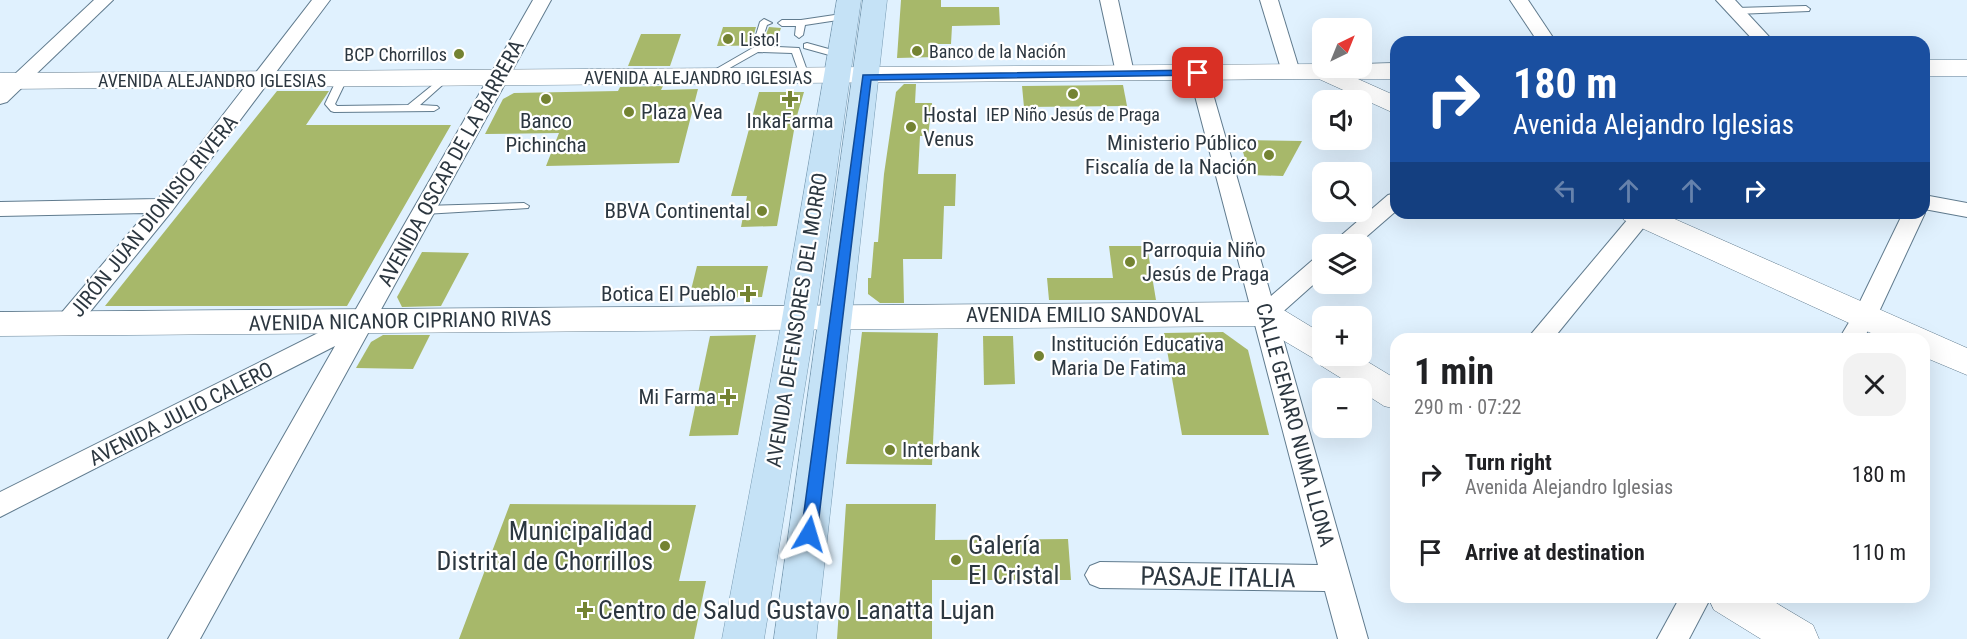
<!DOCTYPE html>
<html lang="en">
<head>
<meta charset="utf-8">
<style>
  :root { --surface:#fff; --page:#f2f2f2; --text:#202124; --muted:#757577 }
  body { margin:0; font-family:"Roboto Condensed",sans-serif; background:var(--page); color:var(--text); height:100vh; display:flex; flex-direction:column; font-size:22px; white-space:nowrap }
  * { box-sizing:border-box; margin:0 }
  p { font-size:20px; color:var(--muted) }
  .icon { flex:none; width:33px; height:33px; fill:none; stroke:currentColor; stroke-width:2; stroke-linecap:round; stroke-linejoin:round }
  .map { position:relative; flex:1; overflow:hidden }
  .sheet { position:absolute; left:1390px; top:333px; width:540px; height:270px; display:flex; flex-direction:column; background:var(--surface); border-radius:18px; box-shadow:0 6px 24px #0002 }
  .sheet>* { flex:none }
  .hud { position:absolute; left:1390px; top:36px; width:540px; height:183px; border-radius:18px; box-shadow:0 6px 24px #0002; background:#1a4fa0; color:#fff; overflow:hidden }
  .needle { width:39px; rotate:43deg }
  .tools { position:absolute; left:1312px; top:18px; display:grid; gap:12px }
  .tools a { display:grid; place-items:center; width:60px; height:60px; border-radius:12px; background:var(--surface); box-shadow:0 6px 24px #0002; font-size:30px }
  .pin { position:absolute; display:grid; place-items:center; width:51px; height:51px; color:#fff; margin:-26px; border-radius:12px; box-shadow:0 3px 9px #0006 }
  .me { position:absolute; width:66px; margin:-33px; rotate:7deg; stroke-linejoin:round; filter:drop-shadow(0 0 4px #0008) }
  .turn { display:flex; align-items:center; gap:21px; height:126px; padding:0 24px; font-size:27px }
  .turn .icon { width:78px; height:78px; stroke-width:2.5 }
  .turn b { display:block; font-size:42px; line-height:51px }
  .lanes { display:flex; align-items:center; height:57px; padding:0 24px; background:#0003; justify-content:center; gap:30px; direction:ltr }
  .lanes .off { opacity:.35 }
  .round { display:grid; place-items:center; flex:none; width:63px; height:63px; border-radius:18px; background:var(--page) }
  .headline { display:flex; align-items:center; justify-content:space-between; height:102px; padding:0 24px }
  h1 { font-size:36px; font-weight:700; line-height:45px }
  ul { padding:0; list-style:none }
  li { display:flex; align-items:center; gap:18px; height:78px; padding:0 24px }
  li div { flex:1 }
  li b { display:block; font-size:22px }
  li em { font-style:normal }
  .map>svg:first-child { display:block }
  .building { fill:#a7b86a }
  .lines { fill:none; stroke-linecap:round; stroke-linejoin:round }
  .lane-casing { stroke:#607b8e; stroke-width:2 }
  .street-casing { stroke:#607b8e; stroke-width:2 }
  .secondary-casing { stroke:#607b8e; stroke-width:1 }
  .primary-casing { stroke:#779ab2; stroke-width:1 }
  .lane { fill:#fff; fill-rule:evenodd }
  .street { fill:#fff; fill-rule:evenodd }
  .secondary { fill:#fff; fill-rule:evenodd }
  .primary { fill:#c5e2f6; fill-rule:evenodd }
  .route { fill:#1a73e8; stroke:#114b97; stroke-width:1.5 }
  .poi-dot { fill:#748332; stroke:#fff; stroke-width:2 }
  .labels { text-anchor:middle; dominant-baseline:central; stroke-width:4.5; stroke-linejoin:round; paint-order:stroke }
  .far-poi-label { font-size:18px; fill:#2c3740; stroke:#fff; text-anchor:start }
  .far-street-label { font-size:18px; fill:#2c3740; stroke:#fff }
  .poi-label { font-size:21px; fill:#2c3740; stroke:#fff; text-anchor:start }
  .street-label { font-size:21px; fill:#2c3740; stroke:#fff }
  .near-poi-label { font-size:26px; fill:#2c3740; stroke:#fff; text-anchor:start }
  .near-street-label { font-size:26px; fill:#2c3740; stroke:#fff }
</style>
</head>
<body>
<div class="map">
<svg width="1967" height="639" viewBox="0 0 1967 639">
  <rect width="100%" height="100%" fill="#e0f1fe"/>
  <g class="building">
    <path d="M901 0H941V7H999L1000 25 952 26 951 44H937L936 57 897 58Z"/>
    <path d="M723 27H756L754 34 757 39H764L769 27 781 28 775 45 717 46Z"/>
    <path d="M641 34H681L670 66H628Z"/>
    <path d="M904 84H916L915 103H932L928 136H920L918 174H956L955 206H944L942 259H903L904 303H880L868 294V278H871L874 242H878L884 174 896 92Z"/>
    <path d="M1123 85 1127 106 1024 107 1022 86Z"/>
    <path d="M663 86 661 90 698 89 679 163 546 166 559 133 485 134 503 99 514 93 618 91 620 87Z"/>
    <path d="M277 91H329L306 125H451L347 306H105Z"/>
    <path d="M759 92H804L796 119 777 226 741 227 747 196H731Z"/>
    <path d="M1240 140 1302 141 1283 176 1249 175Z"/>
    <path d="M1109 246H1147L1156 300H1049L1047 278H1113Z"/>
    <path d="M422 252 469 253 441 306 402 307 397 297Z"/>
    <path d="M697 266H768L762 297 689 298Z"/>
    <path d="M862 332 938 333 932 465 846 464Z"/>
    <path d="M1223 332 1248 350 1269 435H1182L1164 333Z"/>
    <path d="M383 335H430L413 369 356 368 371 342Z"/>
    <path d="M756 335 738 435 689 436 710 336Z"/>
    <path d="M983 336H1013L1015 384 984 385Z"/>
    <path d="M510 504 696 505 679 581H706L694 639H459Z"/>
    <path d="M846 504H936L935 540 1068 539 1071 580H932V639H837Z"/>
  </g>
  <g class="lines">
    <defs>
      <g id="lane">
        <path d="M1806 6 1810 9 1809 11 1736 14 1732 11 1736 8Z"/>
        <path d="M848 13 851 14V18L805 25 803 35 799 38 795 35 796 26H782L778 23 782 20H801Z"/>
        <path d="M764 19 772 23 767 25 763 37H757L756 35 760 22Z"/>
        <path d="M807 43 843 53 845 55 840 58 804 48V44Z"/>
        <path d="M756 46 799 48 809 76 804 79 801 78 792 53 758 52 712 78 709 79 704 76Z"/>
        <path d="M445 75 448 76V80L420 105 437 106 439 108 434 111 334 112 331 111 325 104 337 79 342 76 347 79 335 104 337 106 408 105Z"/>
        <path d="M524 203 529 206 528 208 424 214 419 210 424 206Z"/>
      </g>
      <g id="street">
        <path d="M94 0H113L7 102 0 104V88Z"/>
        <path d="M312 0H330L172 211 76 329 67 332 58 329 55 323 58 317 146 213 0 216V202L158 199Z"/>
        <path d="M533 0H551L200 639H168L335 346 0 517V492L352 316Z"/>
        <path d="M1100 0H1118L1134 73 1132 77H1118L1116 73Z"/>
        <path d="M1260 0H1278L1300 72 1298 76H1284L1282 72Z"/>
        <path d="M1510 0H1528L1556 42H1538Z"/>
        <path d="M1716 0H1735L1774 42H1755Z"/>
        <path d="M1198 67 1205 69 1207 73 1271 296 1315 258 1323 255V276L1277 317 1368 639H1338L1325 591 1100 588 1090 584 1085 575 1090 566 1100 562 1318 565 1189 73 1191 69Z"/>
        <path d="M1396 193V211L1358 244H1334L1337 239 1388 195Z"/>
        <path d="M1924 195 1967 203V217L1924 209Z"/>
        <path d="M1924 212 1925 213 1877 316 1863 339H1839L1854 314 1903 213Z"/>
        <path d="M1633 213H1651L1653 216 1553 339H1527Z"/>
        <path d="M1680 597H1711L1689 639H1657Z"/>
      </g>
      <g id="secondary">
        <rect x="1924" y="60" width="43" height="16"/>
        <path d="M1396 63V79H1358L1396 96V114L1319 79 0 89V73L1323 64V68H1362V64Z"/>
        <path d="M1620 213H1661L1967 348V375L1924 357V339H1884L1624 220Z"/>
        <path d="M1265 302 1277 306 1323 334V356H1358L1396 379V409L1384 406 1362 392V388H1357L1320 365 1318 361 1259 326 0 336V312Z"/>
        <path d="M1708 597H1766L1813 625 1819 639H1761L1714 610Z"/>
      </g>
      <g id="primary">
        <path d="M837 0H861L812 342 764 639H722L778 342Z"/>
        <path d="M863 0H887L816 639H774Z"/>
      </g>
    </defs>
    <use href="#lane" class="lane-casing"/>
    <use href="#street" class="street-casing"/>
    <use href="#secondary" class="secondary-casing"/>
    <use href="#primary" class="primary-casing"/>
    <use href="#lane" class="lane"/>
    <use href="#street" class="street"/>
    <use href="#secondary" class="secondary"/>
    <use href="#primary" class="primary"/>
  </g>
  <path class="route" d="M1198 70 1202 71V75L871 80 817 534 815 539 809 541 803 539 801 534 863 75Z"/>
  <g class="poi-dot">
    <circle cx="728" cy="39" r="6"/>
    <circle cx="917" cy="51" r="6"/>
    <circle cx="459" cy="54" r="6"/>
    <circle cx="1073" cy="94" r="6"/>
    <circle cx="546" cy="99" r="6"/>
    <path d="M787 90h6v6h6v6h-6v6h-6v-6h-6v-6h6z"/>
    <circle cx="629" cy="112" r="6"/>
    <circle cx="911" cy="127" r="6"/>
    <circle cx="1269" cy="155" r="6"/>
    <circle cx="762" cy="211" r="6"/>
    <circle cx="1130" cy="262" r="6"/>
    <path d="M745 285h6v6h6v6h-6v6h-6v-6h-6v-6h6z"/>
    <circle cx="1039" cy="356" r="6"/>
    <path d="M725 388h6v6h6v6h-6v6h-6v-6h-6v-6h6z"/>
    <circle cx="890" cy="450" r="6"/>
    <circle cx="665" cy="546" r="6"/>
    <circle cx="956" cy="560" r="6"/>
    <path d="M582 601h6v6h6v6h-6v6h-6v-6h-6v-6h6z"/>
  </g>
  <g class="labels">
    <g class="far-poi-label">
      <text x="740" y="39">Listo!</text>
      <text x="929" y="51">Banco de la Nación</text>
      <text x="447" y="54" text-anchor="end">BCP Chorrillos</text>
      <text x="1073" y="114" text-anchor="middle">IEP Niño Jesús de Praga</text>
    </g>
    <g class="far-street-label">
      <text x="698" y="77">AVENIDA ALEJANDRO IGLESIAS</text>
      <text x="212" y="80">AVENIDA ALEJANDRO IGLESIAS</text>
    </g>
    <g class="poi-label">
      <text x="641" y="112">Plaza Vea</text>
      <text x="923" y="115">Hostal<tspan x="923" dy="24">Venus</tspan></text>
      <text x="546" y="121" text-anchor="middle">Banco<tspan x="546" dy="24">Pichincha</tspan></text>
      <text x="790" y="121" text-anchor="middle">InkaFarma</text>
      <text x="1257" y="143" text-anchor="end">Ministerio Público<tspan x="1257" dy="24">Fiscalía de la Nación</tspan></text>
      <text x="750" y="211" text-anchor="end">BBVA Continental</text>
      <text x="1142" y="250">Parroquia Niño<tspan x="1142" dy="24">Jesús de Praga</tspan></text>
      <text x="736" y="294" text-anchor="end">Botica El Pueblo</text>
      <text x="1051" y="344">Institución Educativa<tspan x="1051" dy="24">Maria De Fatima</tspan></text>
      <text x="716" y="397" text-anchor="end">Mi Farma</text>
      <text x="902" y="450">Interbank</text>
    </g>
    <g class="street-label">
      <text transform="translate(451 163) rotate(-61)">AVENIDA OSCAR DE LA BARRERA</text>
      <text transform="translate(154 216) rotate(-51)">JIRÓN JUAN DIONISIO RIVERA</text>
      <text x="1085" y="315">AVENIDA EMILIO SANDOVAL</text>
      <text transform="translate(797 320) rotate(-81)">AVENIDA DEFENSORES DEL MORRO</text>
      <text transform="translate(400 321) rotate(-1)">AVENIDA NICANOR CIPRIANO RIVAS</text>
      <text transform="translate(181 414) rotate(-27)">AVENIDA JULIO CALERO</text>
      <text transform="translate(1295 425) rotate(75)">CALLE GENARO NUMA LLONA</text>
    </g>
    <g class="near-poi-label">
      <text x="653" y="531" text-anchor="end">Municipalidad<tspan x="653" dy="30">Distrital de Chorrillos</tspan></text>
      <text x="968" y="545">Galería<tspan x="968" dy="30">El Cristal</tspan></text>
      <text x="598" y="610">Centro de Salud Gustavo Lanatta Lujan</text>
    </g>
    <g class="near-street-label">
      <text transform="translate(1218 577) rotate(1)">PASAJE ITALIA</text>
    </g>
  </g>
</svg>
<div class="tools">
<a><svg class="needle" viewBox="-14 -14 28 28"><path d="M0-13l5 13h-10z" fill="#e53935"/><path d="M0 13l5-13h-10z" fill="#757577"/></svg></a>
<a><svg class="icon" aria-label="sound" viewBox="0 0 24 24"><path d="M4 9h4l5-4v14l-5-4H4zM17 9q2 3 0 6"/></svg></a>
<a><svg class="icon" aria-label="search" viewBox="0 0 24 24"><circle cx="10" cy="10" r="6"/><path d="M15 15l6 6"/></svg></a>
<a><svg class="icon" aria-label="layers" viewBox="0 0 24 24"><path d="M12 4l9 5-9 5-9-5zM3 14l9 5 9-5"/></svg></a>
<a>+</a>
<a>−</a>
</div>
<div class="pin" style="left:1198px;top:73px;background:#d93025"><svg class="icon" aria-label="arrive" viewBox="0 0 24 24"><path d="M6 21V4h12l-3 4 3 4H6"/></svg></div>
<svg class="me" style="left:809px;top:534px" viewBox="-20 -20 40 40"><path d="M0-17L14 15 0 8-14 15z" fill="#1a73e8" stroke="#fff" stroke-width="4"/></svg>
<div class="hud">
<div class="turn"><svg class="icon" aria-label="right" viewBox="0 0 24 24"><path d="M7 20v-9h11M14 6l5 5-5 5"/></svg><div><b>180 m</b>Avenida Alejandro Iglesias</div></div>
<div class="lanes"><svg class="icon off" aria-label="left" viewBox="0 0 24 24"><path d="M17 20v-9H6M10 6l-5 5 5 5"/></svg><svg class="icon off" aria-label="ahead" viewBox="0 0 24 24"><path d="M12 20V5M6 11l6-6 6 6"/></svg><svg class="icon off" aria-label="ahead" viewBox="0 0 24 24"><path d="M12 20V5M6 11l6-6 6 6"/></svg><svg class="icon" aria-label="right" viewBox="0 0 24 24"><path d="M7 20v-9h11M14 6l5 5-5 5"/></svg></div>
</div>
<section class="sheet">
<div class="headline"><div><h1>1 min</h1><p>290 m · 07:22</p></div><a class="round"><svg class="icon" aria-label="close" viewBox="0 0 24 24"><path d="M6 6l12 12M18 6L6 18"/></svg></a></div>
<ul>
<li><svg class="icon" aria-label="right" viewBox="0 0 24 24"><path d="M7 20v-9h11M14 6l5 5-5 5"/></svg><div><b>Turn right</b><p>Avenida Alejandro Iglesias</p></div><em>180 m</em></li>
<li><svg class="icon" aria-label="arrive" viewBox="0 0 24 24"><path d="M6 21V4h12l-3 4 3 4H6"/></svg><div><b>Arrive at destination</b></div><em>110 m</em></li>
</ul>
</section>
</div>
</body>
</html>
